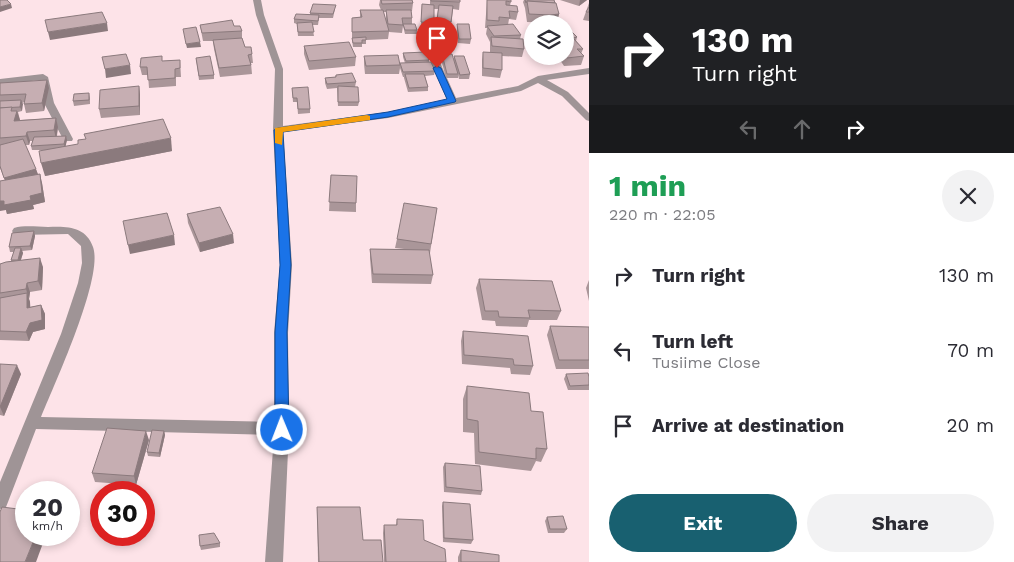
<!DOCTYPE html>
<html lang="en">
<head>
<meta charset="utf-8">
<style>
  :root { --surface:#fff; --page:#f2f2f3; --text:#2b2b33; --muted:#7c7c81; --accent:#186070 }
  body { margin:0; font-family:"Work Sans",sans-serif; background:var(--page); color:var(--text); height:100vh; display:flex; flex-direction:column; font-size:19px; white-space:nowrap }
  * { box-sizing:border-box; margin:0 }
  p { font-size:16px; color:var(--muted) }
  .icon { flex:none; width:28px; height:28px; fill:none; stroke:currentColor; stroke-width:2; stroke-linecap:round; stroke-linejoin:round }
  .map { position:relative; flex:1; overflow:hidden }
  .drawer { display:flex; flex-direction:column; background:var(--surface); width:425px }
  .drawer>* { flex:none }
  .guide { background:#202124; color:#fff; overflow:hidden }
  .tools { position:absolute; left:524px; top:15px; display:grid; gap:10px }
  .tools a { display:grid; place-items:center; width:50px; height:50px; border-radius:50%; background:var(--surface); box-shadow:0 2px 8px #0003; font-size:25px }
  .speed { position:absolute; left:15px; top:481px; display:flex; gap:10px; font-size:25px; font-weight:700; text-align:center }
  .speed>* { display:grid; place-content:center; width:65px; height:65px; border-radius:50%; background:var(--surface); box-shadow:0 2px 8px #0003; line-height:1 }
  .speed small { font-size:12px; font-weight:400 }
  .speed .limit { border:8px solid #d22; background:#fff; color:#111 }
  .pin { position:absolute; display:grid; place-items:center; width:42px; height:42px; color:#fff; margin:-51px -21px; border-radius:50% 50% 50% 0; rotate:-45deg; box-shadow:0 0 5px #0007 }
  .pin .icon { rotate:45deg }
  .me { position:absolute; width:55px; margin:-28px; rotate:359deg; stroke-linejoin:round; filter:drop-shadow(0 0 4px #0008) }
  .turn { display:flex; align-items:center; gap:18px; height:105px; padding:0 20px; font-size:22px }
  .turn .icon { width:65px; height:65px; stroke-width:2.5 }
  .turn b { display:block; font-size:35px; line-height:42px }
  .lanes { display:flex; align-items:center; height:48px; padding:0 20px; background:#0003; justify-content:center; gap:25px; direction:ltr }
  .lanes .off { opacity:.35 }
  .round { display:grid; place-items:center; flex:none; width:52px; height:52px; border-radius:26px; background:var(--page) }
  .summary { display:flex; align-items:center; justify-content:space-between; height:85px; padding:0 20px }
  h1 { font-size:30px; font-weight:700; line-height:38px; color:#1e9e55 }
  .action { display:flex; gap:10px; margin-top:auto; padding:10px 20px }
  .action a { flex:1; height:58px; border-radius:30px; background:var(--accent); color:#fff; font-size:20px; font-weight:700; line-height:58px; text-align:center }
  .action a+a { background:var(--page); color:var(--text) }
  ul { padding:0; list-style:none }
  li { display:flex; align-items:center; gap:15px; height:75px; padding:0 20px }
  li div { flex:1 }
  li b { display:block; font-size:19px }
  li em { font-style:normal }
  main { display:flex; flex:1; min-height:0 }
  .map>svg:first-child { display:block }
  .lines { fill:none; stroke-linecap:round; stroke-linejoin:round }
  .street { fill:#9f9496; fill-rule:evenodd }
  .wall { fill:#aa9699; fill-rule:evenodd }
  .shaded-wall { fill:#8b7a7d }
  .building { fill:#c6aeb2; stroke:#8b7a7d }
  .route { fill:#1a73e8; stroke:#114b97 }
  .slow { fill:#f59e0b }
</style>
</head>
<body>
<main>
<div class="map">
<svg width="589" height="562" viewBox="0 0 589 562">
  <rect width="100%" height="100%" fill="#fde3e8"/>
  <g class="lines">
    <g class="street">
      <path d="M253 0H261L264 15 283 69V126L388 112 447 100 420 36 424 33 428 36 456 98 518 86 538 76 589 68V74L547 80 568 92 589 113V121L586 120 562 96 538 83 521 91 388 118 283 132 292 265 288 333 289 429 283 562H265L274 435 36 429 8 502 6 507 0 509V482L61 334 78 283 82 263 81 246 68 234 18 235 14 234 12 231 14 228C25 225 37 227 48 227 66 226 86 226 93 247 104 277 54 385 41 417L274 422V333L280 265 273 130 275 69 256 15Z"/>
      <path d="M43 74 48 77 54 103 73 139 72 141H64L63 139 44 103 39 80 0 85V79Z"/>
    </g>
  </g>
  <g class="wall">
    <path d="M380 0H412L413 3 412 11H411L412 18V24L417 30V34H405L403 26 402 33 389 32 388 39 366 40V44H362V47H353L352 40V18L360 17V10H381L379 5ZM383 12H386V21Z"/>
    <path d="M430 0H460L459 10 453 9 451 26 436 25 438 9H434L433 27 421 26 422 4 430 5Z"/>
    <path d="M487 0H511L510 6 518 12 516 20 509 19 508 25 521 35 520 39 524 49 522 57 502 56V70L500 78 482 76V60L483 52H490V42L486 34 487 28H485Z"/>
    <path d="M524 0H554L559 14 557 22 548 23 527 22 525 8 523 2Z"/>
    <path d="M560 0H587L579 6Z"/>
    <path d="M589 3V21L583 20Z"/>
    <path d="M335 9 333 18H319L318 25H312L314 36H298L297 24 294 23V19L310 15V13Z"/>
    <path d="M457 24 471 39 470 44 458 43 457 28Z"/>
    <path d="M200 25 234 26 242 31V38L245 47 252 54 253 63H251L252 74 220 77 214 49 213 41H203Z"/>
    <path d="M565 29 577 37 576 41 583 49 581 54 584 56 581 65 564 66 560 60 543 62 538 56H565Z"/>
    <path d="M304 46 356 57 355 66 309 70 304 54Z"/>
    <path d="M403 53 429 60V62L435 71 434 75 425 76 428 87V91L408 92 404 78V77H403L400 68 399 74H365L364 64V56L400 65 405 63 403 57Z"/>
    <path d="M442 54 454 60V56L470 74 469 79H459L458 75V78H446L441 59Z"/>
    <path d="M196 58 214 75V79L199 80Z"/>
    <path d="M180 60 181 77H176V86L149 88 148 75H142L140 67 163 61Z"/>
    <path d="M336 75 356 82 355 87 359 102 358 106H338L337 88 327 89 325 83V78L335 77Z"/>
    <path d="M47 80 49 88 44 111 26 113 24 104V102L22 103V111L18 112 20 120 56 118 58 127 57 136H66L67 140 65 146 172 151 45 176V150H32L31 146 33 141H30L29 145H25L38 174 42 183 45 202 33 205 34 209 7 214 6 210 5 180 0 168V83Z"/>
    <path d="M139 86 140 95V115L101 118 99 109Z"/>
    <path d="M292 88 310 109V113L298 114 297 102H293Z"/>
    <path d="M89 93 90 98V104L74 106 73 101Z"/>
    <path d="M331 175 356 203V212L329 211Z"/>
    <path d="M437 208 430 253H429L433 275 431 284 372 283 370 258V249H404L395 248 397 239Z"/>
    <path d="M187 214 234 243 200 252 188 223Z"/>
    <path d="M34 231 35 236 32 250 22 251 23 253 21 260 43 267 42 290 30 292 29 299 30 302V307L41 305 45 314V329L33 332 29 341 0 340V264L11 261V260L14 252H10L9 247Z"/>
    <path d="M479 279 561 311 557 320H529L527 327 496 326 495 321 482 320 476 288Z"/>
    <path d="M589 280V301L586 288Z"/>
    <path d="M550 326 589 327V369H556L547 335Z"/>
    <path d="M463 331 533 366 530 375 511 374 510 368 462 364 461 341Z"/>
    <path d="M0 364 21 374 4 416 0 415Z"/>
    <path d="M566 374 589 377V390H568L564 379Z"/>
    <path d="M467 386 531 411 547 449 541 462 536 461 531 471 475 464 474 433 463 432V399Z"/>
    <path d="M164 431 165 435 160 457 148 456 147 452Z"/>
    <path d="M149 440 136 485 95 482 92 473Z"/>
    <path d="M445 463 482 491 481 495 444 492 443 467Z"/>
    <path d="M443 502 473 540 471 544 443 542 442 506Z"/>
    <path d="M317 507 363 540 383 562H318Z"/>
    <path d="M547 517 567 529 564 533H548L545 521Z"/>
    <path d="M397 519 424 540 446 562H384L383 533 384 525H396Z"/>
    <path d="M220 543V547L201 550 200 546Z"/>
    <path d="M461 550 499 562H458V557Z"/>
  </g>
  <g class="shaded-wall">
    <path d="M580 0H587L579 6Z"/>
    <path d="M11 4 12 8 0 12V7Z"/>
    <path d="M559 14 557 22 548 23 550 15Z"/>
    <path d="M107 23 108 31 50 40 48 32Z"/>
    <path d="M200 42 201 47 187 48 186 44Z"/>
    <path d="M130 65 131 74 106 78 105 69Z"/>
    <path d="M47 80 49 88 44 111 42 103Z"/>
    <path d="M139 86 140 95V115L139 106Z"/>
    <path d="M21 100 23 104 22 111 20 107Z"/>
    <path d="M17 111 20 120 16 129 14 121Z"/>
    <path d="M56 118 58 127 56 139 54 130Z"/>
    <path d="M27 132 30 141 29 145 26 136Z"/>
    <path d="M66 136 67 140 65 149 64 144Z"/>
    <path d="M171 138 172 151 45 176 41 163Z"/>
    <path d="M36 169 39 178 7 186 4 178Z"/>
    <path d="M40 174 42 183 45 202 33 205 34 209 7 214 6 210 0 211V201L30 196Z"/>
    <path d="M34 231 35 236 32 250 30 246Z"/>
    <path d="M233 234 234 243 200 252 199 243Z"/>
    <path d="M174 235 175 245 130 254 128 245Z"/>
    <path d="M21 248 23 253 19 265 18 260Z"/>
    <path d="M40 258 43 267 42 290 38 281Z"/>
    <path d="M27 283 30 292 29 299 26 289Z"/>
    <path d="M27 293 30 302 31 317 27 308Z"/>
    <path d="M41 305 45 314V329L33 332 29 341 26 332 30 323Z"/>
    <path d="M17 365 21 374 4 416 0 407Z"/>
    <path d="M146 431 149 440 136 485 134 476Z"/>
    <path d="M164 431 165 435 160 457 159 453Z"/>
    <path d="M36 535H46L36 562H25Z"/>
  </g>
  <g class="building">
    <path d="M0 0H7L11 4 0 7Z"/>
    <path d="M381 0H412L413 3 382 4Z"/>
    <path d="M431 0H460V2L431 1Z"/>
    <path d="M487 0H511V2L506 1V5L517 6 518 12 509 11 510 18 499 17V21L487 20Z"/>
    <path d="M525 0H554L555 3 527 1 526 3Z"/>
    <path d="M527 1 556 3 559 14 550 15 529 14Z"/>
    <path d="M313 4 336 5 333 14 310 13Z"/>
    <path d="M422 4 434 5V23L421 22Z"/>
    <path d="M439 5 453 6 451 22 437 20Z"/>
    <path d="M589 7V12H586Z"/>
    <path d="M360 10H383L389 31 352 32V18L362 17Z"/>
    <path d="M386 10H411L412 18H402L403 25 388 24Z"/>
    <path d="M102 12 107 23 48 32 45 20Z"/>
    <path d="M296 14 319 15 318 21 294 19Z"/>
    <path d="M232 20 234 26H240L242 31 202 33 200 25Z"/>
    <path d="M312 22 314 32H298L297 23Z"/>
    <path d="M403 24H415L417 30H405Z"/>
    <path d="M457 24H469L471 39H459Z"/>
    <path d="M513 24 521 35 494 36 487 26Z"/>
    <path d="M196 27 200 42 186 44 183 29Z"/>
    <path d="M565 29H569L577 37 573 38 583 49H577L584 56 567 58 565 56Z"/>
    <path d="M366 37V40H362V43H353L352 38Z"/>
    <path d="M491 37 523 39 524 49 492 46Z"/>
    <path d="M242 38 245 47H251L252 54 248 55 251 65 219 68 213 40Z"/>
    <path d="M349 42 356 57 309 61 304 46Z"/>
    <path d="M426 52 429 60 406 61 403 53Z"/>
    <path d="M483 52 502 53V70L483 68Z"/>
    <path d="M126 54 130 65 105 69 102 57Z"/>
    <path d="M442 54H452L458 74H447Z"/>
    <path d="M398 55 400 65 366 66 364 56Z"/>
    <path d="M162 56V61L180 60V68L175 69V78L148 80 147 67H140L141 58Z"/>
    <path d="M210 56 214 75 199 76 196 58Z"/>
    <path d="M454 56H464L470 74 460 75Z"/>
    <path d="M431 62 435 71 403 72 400 63Z"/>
    <path d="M352 73 356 82 327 84 325 78 336 77V75Z"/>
    <path d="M405 74H424L428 87 409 88Z"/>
    <path d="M47 80 42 103 24 104 26 94 0 95V83Z"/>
    <path d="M139 86V106L99 109 100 90Z"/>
    <path d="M338 86 358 87 359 102H338Z"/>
    <path d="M308 87 310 109H298L297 98H293L292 88Z"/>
    <path d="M89 93V100L73 101 74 94Z"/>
    <path d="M21 100 20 107 0 108V101Z"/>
    <path d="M12 107 11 111H17L14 121 56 118 54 130 27 132 26 136 0 138V108Z"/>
    <path d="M163 119 171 138 41 163 39 151 78 144V140L86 139 84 134Z"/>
    <path d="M66 136 64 144 31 146 34 137Z"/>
    <path d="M23 139 36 169 4 178 0 166V145Z"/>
    <path d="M40 174 42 193 30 196 31 200 4 205V201H0V181Z"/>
    <path d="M331 175 357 176 356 203 329 202Z"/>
    <path d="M404 203 437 208 431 244 397 239Z"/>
    <path d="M220 207 233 234 199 243 187 214Z"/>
    <path d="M167 213 174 235 128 245 123 221Z"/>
    <path d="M34 231 30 246 9 247 12 233Z"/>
    <path d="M15 248H21L18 260H11Z"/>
    <path d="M370 249 429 250 433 275 373 274Z"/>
    <path d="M40 258 38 281 27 283 26 289 0 293V264L6 262Z"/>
    <path d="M479 279 552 281 561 311 528 310 530 318 499 317 498 311H485Z"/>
    <path d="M27 293V308L41 305 42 320 30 323 26 332 0 331V298Z"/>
    <path d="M550 326 589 327V360H559Z"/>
    <path d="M463 331 528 336 533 366 514 365 513 359 464 355Z"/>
    <path d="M0 364 17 365 0 407Z"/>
    <path d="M588 373 589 377V385L570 386 566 374Z"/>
    <path d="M467 386 529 393 531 411 543 412 547 449 536 448V459L479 452 478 421 467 419Z"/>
    <path d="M107 428 146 431 134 476 92 473Z"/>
    <path d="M152 430 164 431 159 453 147 452Z"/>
    <path d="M445 463 480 466 482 491 446 487Z"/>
    <path d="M443 502 470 504 473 540 444 538Z"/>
    <path d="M2 507 26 510V535H36L25 562H0V512Z"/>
    <path d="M317 507H360L363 540H381L383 562H319Z"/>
    <path d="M563 516 567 529H550L547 517Z"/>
    <path d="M397 519 423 520 424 540 445 549 446 562H386L384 525H397Z"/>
    <path d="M214 533 220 543 200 546 199 535Z"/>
    <path d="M461 550 499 555V562H461Z"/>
  </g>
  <path class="route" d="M437 66 441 68 456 101 455 102 388 117 283 132 291 265 287 332 289 430 287 434H277L275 430V332L280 265 274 130 278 128 388 112 447 99 433 68Z"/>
  <path class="slow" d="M367 115 370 116V120L283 132 282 145 275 143V128Z"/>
</svg>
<div class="tools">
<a><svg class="icon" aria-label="layers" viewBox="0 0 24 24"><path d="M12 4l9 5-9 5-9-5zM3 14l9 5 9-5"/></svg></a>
</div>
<div class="speed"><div>20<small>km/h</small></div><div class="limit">30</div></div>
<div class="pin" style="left:437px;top:68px;background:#d93025"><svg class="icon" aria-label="arrive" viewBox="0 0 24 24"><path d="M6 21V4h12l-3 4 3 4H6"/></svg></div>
<svg class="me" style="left:282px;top:430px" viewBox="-20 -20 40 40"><circle r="17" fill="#1a73e8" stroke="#fff" stroke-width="3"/><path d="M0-11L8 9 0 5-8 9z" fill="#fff"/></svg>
</div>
<section class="drawer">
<div class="guide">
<div class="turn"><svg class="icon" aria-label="right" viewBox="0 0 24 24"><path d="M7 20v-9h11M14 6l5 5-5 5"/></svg><div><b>130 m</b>Turn right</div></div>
<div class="lanes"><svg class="icon off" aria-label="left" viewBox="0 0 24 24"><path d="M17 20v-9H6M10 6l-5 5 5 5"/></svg><svg class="icon off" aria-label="ahead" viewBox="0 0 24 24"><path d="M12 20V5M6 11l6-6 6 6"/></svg><svg class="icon" aria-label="right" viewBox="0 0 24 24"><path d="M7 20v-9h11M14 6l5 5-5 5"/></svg></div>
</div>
<div class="summary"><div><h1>1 min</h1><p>220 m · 22:05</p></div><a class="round"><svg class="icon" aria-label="close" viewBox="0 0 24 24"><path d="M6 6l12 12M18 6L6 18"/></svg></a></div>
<ul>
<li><svg class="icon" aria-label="right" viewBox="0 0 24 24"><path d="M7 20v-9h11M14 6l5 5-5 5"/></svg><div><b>Turn right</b></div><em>130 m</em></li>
<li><svg class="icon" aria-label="left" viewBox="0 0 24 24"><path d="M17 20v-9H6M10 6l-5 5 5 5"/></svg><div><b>Turn left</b><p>Tusiime Close</p></div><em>70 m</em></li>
<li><svg class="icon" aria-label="arrive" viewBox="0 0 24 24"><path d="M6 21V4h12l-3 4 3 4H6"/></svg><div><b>Arrive at destination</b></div><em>20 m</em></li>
</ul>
<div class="action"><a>Exit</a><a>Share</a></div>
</section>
</main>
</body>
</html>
